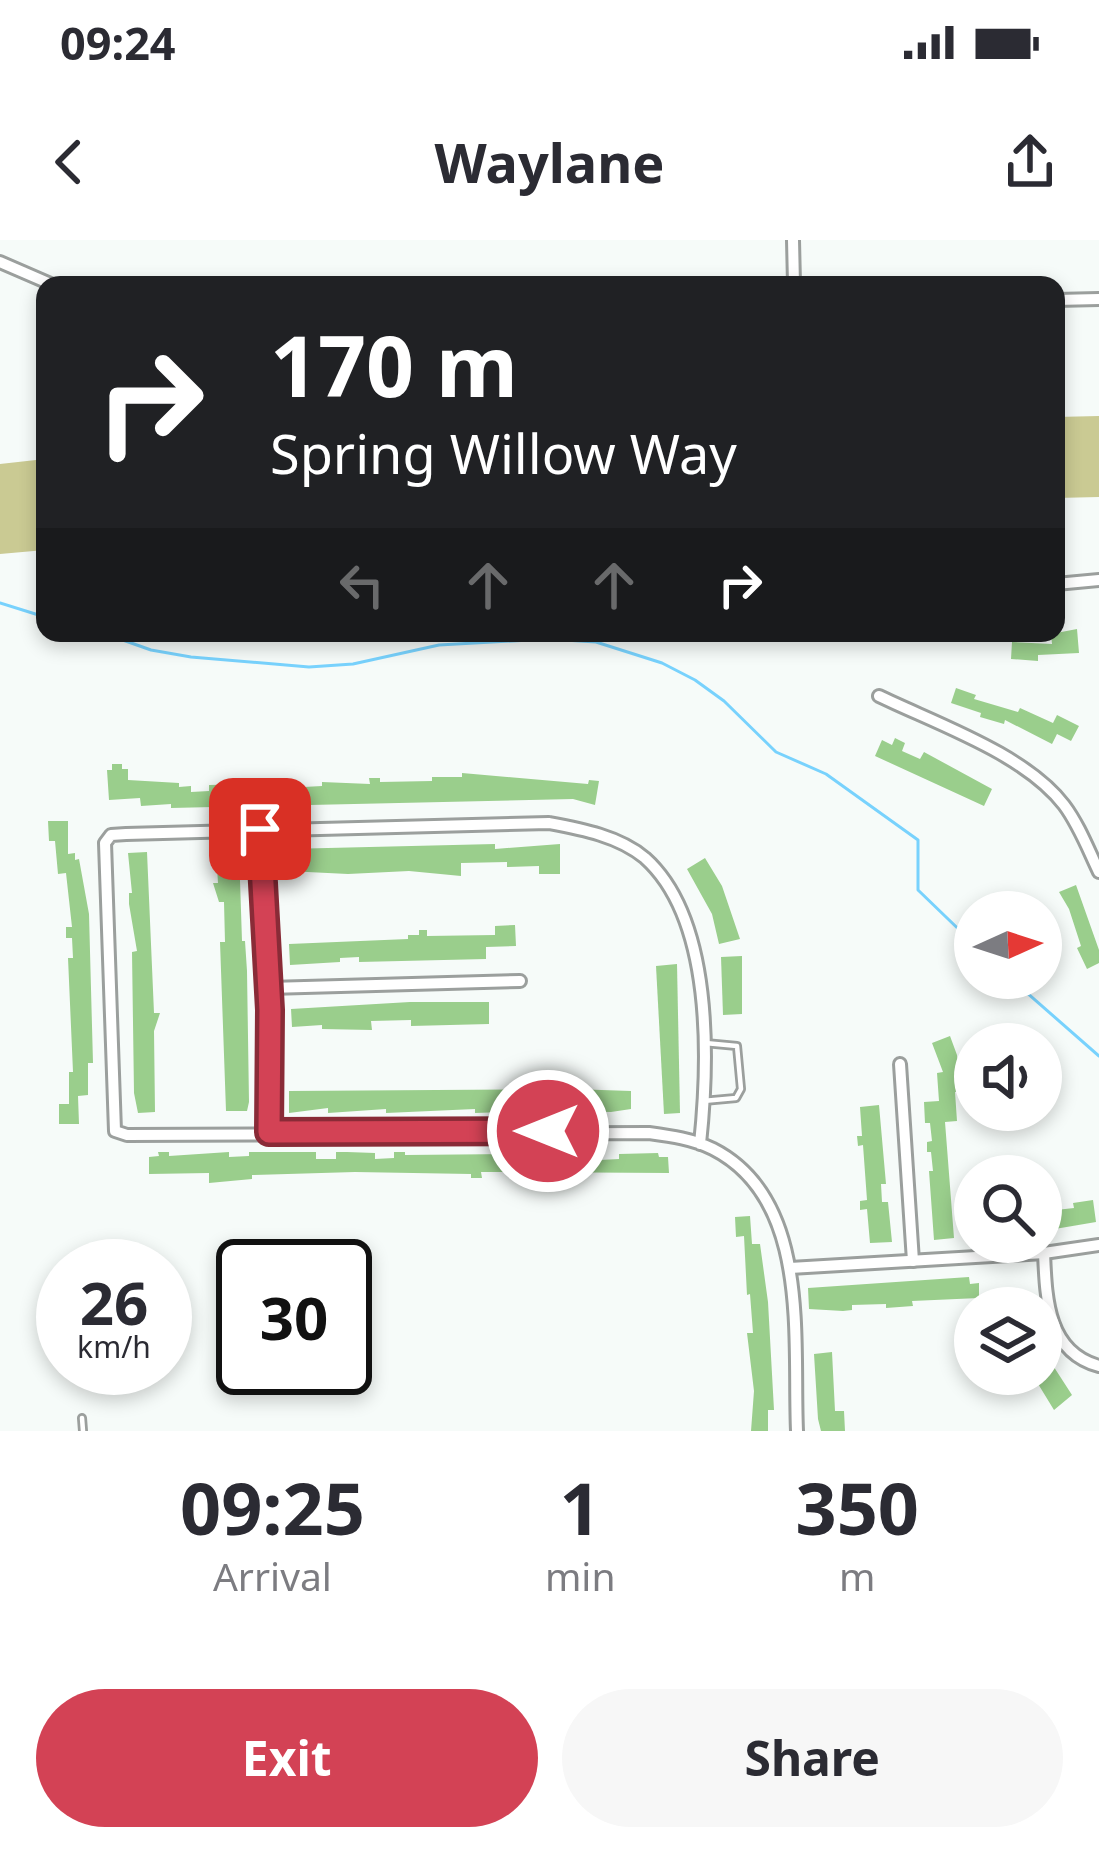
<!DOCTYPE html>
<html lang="en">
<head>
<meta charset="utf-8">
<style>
  :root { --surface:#fff; --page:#f7f7f7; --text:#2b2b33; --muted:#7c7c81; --accent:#d34255 }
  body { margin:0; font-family:"Noto Sans",sans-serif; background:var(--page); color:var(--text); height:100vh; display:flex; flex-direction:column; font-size:45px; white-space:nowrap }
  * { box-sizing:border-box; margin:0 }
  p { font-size:39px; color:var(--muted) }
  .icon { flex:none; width:66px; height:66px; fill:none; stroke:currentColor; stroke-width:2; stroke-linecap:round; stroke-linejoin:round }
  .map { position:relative; height:1191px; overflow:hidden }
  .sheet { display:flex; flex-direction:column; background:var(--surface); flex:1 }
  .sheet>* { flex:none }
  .top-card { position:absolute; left:36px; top:36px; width:1029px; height:366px; border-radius:24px; box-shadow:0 6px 18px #0003; background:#202124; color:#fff; overflow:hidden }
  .needle { width:78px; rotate:87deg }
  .controls { position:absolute; left:954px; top:651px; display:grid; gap:24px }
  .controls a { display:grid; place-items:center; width:108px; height:108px; border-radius:50%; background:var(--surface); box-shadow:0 6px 18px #0003; font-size:60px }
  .speed { position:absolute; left:36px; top:999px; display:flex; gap:24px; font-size:60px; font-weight:700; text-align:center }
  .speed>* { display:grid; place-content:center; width:156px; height:156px; border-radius:50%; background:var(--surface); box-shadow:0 6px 18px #0003; line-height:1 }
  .speed small { font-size:30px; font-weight:400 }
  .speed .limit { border:6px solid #111; border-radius:18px; background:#fff; color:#111 }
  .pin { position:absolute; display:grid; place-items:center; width:102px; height:102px; color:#fff; margin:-51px; border-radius:24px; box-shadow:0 6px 18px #0006 }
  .me { position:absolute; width:132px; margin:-66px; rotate:270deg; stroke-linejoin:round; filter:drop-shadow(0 0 9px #0008) }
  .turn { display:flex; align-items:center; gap:42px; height:252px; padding:0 36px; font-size:54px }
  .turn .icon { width:156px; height:156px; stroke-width:2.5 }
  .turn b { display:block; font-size:84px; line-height:102px }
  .lanes { display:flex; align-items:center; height:114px; padding:0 36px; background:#0003; justify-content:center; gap:60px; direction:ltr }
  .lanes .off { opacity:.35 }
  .eta { display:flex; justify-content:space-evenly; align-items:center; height:204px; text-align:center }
  .eta b { font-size:72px; font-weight:700; line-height:84px }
  .button { display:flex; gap:24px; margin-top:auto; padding:24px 36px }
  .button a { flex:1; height:138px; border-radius:72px; background:var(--accent); color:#fff; font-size:48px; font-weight:700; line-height:138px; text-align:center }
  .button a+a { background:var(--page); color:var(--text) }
  .status { display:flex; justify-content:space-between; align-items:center; height:84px; padding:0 60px; background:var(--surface); direction:ltr }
  .status svg { height:33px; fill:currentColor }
  header { display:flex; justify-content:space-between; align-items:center; height:156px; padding:0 36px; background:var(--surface); font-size:54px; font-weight:700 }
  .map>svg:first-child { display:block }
  .green { fill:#caca93 }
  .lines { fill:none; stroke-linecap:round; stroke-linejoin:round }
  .stream { stroke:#78d2fd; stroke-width:3 }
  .building { fill:#9ace8c }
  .lane-casing { stroke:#9b9f9d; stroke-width:10 }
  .street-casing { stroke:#9b9f9d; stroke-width:16 }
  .lane { stroke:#fff; stroke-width:4.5 }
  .street { stroke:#fff; stroke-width:10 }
  .route-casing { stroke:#892b37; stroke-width:30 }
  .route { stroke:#d34255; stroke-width:21 }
</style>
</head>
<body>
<div class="status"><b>09:24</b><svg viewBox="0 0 49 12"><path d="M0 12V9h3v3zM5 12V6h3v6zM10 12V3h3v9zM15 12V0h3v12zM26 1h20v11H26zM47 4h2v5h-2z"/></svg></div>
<header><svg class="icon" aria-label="back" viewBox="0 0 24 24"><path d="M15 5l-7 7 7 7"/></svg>Waylane<svg class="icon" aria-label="share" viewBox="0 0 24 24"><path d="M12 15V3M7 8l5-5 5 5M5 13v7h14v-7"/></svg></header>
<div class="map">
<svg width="1099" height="1191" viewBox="0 0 1099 1191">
  <rect width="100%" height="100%" fill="#f6fbf9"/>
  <g class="green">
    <path d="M1099 176V257L1056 258V177Z"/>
    <path d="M45 219V310L0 314V224Z"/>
  </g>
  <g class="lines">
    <g class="stream">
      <path d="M0 363 45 377"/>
      <path d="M103 393 151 410 191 417 309 427 353 424 439 405 548 399 596 402 662 423 695 440 724 461 776 512 826 534 918 600V650L975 705"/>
      <path d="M1010 738 1099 816"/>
    </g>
  </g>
  <g class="building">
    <path d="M1077 389 1079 413 1038 415V421L1011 419 1012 402 1052 404 1051 394Z"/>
    <path d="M956 448 976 455 974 459 1018 472 1020 468 1053 483 1057 475 1079 486 1071 501 1057 494 1052 504 1005 480 1004 484 980 477 981 473 951 463Z"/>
    <path d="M895 498 905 503 902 511 920 519 924 512 992 549 984 566 875 516 882 500 892 505Z"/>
    <path d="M112 524H122V529H128V540L179 543V547L191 546V552L209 551V545L251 544V550L322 546V542L370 544 369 538H380V542L432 541V537H462V533L588 544 589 540 599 541 595 565 573 559 171 568V564L141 566 140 558 109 560 107 530H112Z"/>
    <path d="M48 581H68V614L75 613V620L79 619 89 674 93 823H88V855L78 856 79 884H59V864H69V832H73L68 718H73L72 698H66V687H72L66 633 58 634 55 601H49Z"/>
    <path d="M495 604V609L560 604V634H539V626L507 627V622L461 623V636L409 631 348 634 287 631 286 609Z"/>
    <path d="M239 610 242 701H245L247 731 249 862 247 871H226L220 702H225L224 662H219L213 643H218L216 612Z"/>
    <path d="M147 612 154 773H160L154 791 155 872 138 873 134 853 132 712 137 711 129 664V653H132L128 613Z"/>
    <path d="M705 618 722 646 740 699 719 704 712 674 687 629Z"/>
    <path d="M1076 645 1099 710V723L1087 729 1077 708 1081 706 1069 669 1059 652Z"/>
    <path d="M515 685 516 706 486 707V719L359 722V717L340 718V722L290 725 289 704 408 699V695H419V690H427V696L495 695V686Z"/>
    <path d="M742 716V774L723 775 721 717Z"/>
    <path d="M677 724 680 873 664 874 656 726Z"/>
    <path d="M410 762H489V784L411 786V780L371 781 372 790 322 789V785L292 787 291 769Z"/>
    <path d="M950 796 957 815 960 851 955 852 957 881 945 882 954 998 934 1000 929 931H933L931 912H927V902L932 901 930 883H925L924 862 939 861 937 833 943 832 932 803Z"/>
    <path d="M572 849 631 851V869L611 872 523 870V866L504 867V872L475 873V869L386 873V869L328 873V868L289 873V851Z"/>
    <path d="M879 865 886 944H881L882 962H888L892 1002 870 1003 867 969 860 970V961L867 960 863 905 858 906 857 896H862L860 867Z"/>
    <path d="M158 912H169V916L229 912V917L249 916V912H316V919H336V912H347L375 913V919L394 918V912H405V915L600 913V920L619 919V914L658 913 659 917H668L669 933 501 932H481L482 938H471V934L355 932 252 935V939L209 943V933L149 934V917L159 916Z"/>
    <path d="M1093 960 1096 982 1049 990 1047 971 1074 968 1073 963Z"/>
    <path d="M750 976 752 1004H760L768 1062 774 1170H768V1191H751L754 1151 747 1093H753L750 1054 747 1055 744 996 736 997 735 977Z"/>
    <path d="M969 1037 970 1044 979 1043V1058L912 1061 913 1066 886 1068V1064L852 1065V1070L843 1071 809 1069 808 1048Z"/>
    <path d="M1041 1107 1072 1155 1054 1170 1032 1134H1041Z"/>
    <path d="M832 1112 835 1171H844L845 1191H821L818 1179 814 1114Z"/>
  </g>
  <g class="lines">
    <defs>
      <g id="lane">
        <path d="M703 861 736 858 741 849 737 806 705 803"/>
        <path d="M82 1178 83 1191"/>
      </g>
      <g id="street">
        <path d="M793 0 794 44"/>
        <path d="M0 22 53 45"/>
        <path d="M760 45H872"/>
        <path d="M1056 60 1099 59"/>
        <path d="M1056 344 1099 340"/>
        <path d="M879 456C937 484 1025 514 1064 565 1079 585 1088 609 1099 632"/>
        <path d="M260 589 270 769 269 892"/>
        <path d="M269 748 520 741"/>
        <path d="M900 824 913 1021"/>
        <path d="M700 904C709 819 713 679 645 618 619 596 581 589 549 583L126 594 111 595 105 603 115 891 127 895 649 893C671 896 693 899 713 909 811 959 793 1099 797 1191"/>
        <path d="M1044 1013C1046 1058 1047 1112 1099 1126"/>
        <path d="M790 1028 1044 1013 1099 1005"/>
      </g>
    </defs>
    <use href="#lane" class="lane-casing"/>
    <use href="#street" class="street-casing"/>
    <use href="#lane" class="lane"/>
    <use href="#street" class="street"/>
  </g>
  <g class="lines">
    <defs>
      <path id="route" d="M260 589 270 770 269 892 548 891"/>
    </defs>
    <use href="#route" class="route-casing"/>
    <use href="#route" class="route"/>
  </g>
</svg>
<div class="controls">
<a><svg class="needle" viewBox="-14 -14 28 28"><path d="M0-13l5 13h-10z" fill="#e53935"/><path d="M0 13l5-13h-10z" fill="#7c7c81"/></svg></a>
<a><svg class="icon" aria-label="sound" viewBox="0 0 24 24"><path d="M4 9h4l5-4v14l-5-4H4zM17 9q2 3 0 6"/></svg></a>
<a><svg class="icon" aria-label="search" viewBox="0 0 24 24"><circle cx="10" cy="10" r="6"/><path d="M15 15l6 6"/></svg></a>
<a><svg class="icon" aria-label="layers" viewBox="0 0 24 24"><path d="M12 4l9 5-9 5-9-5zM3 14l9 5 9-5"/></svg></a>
</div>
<div class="speed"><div>26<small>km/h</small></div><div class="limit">30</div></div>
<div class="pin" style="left:260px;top:589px;background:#d93025"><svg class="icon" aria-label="arrive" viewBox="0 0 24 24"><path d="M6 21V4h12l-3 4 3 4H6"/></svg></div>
<svg class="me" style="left:548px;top:891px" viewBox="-20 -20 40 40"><circle r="17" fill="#d34255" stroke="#fff" stroke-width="3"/><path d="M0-11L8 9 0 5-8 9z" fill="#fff"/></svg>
<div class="top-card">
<div class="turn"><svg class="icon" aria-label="right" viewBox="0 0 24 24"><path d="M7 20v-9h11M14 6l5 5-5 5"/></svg><div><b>170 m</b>Spring Willow Way</div></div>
<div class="lanes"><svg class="icon off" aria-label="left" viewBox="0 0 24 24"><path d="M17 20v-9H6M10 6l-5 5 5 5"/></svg><svg class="icon off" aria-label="ahead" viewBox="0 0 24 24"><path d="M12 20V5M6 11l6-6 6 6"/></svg><svg class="icon off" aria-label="ahead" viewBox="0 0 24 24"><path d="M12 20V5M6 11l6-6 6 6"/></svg><svg class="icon" aria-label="right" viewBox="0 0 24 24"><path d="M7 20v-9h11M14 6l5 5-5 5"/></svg></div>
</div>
</div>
<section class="sheet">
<div class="eta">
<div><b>09:25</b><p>Arrival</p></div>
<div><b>1</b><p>min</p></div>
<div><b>350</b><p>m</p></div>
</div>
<div class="button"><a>Exit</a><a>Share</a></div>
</section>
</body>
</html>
